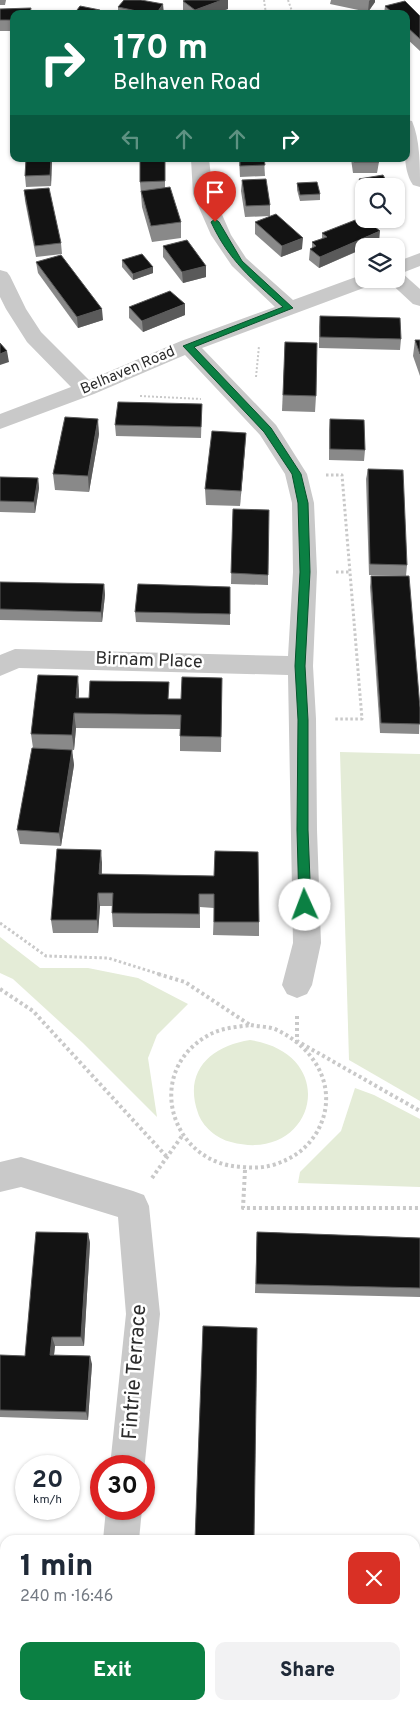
<!DOCTYPE html>
<html lang="en">
<head>
<meta charset="utf-8">
<style>
  :root { --surface:#fff; --page:#f2f2f3; --text:#1f2937; --muted:#747a83; --accent:#0b8043 }
  body { margin:0; font-family:Overpass,sans-serif; background:var(--page); color:var(--text); height:100vh; display:flex; flex-direction:column; font-size:19px; white-space:nowrap }
  * { box-sizing:border-box; margin:0 }
  p { font-size:16px; color:var(--muted) }
  .icon { flex:none; width:28px; height:28px; fill:none; stroke:currentColor; stroke-width:2; stroke-linecap:round; stroke-linejoin:round }
  .map { position:relative; flex:1; overflow:hidden }
  .drawer { position:absolute; left:0px; top:1535px; width:420px; height:175px; display:flex; flex-direction:column; background:var(--surface); border-radius:15px 15px 0 0; box-shadow:0 1px 4px #0004 }
  .drawer>* { flex:none }
  .banner { position:absolute; left:10px; top:10px; width:400px; height:152px; border-radius:10px; box-shadow:0 1px 4px #0004; background:#0b6e4f; color:#fff; overflow:hidden }
  .fabs { position:absolute; left:355px; top:178px; display:grid; gap:10px }
  .fabs a { display:grid; place-items:center; width:50px; height:50px; border-radius:10px; background:var(--surface); box-shadow:0 1px 4px #0004; font-size:25px }
  .speed { position:absolute; left:15px; top:1455px; display:flex; gap:10px; font-size:25px; font-weight:700; text-align:center }
  .speed>* { display:grid; place-content:center; width:65px; height:65px; border-radius:50%; background:var(--surface); box-shadow:0 1px 4px #0004; line-height:1 }
  .speed small { font-size:12px; font-weight:400 }
  .speed .limit { border:8px solid #d22; background:#fff; color:#111 }
  .pin { position:absolute; display:grid; place-items:center; width:42px; height:42px; color:#fff; margin:-51px -21px; border-radius:50% 50% 50% 0; rotate:-45deg; box-shadow:0 0 5px #0007 }
  .pin .icon { rotate:45deg }
  .me { position:absolute; width:55px; margin:-28px; rotate:358deg; stroke-linejoin:round; filter:drop-shadow(0 0 4px #0008) }
  .turn { display:flex; align-items:center; gap:18px; height:105px; padding:0 20px; font-size:22px }
  .turn .icon { width:65px; height:65px; stroke-width:2.5 }
  .turn b { display:block; font-size:35px; line-height:42px }
  .lanes { display:flex; align-items:center; height:48px; padding:0 20px; background:#0003; justify-content:center; gap:25px; direction:ltr }
  .lanes .off { opacity:.35 }
  .round { display:grid; place-items:center; flex:none; width:52px; height:52px; border-radius:10px; background:var(--page) }
  .overview { display:flex; align-items:center; justify-content:space-between; height:85px; padding:0 20px }
  h1 { font-size:30px; font-weight:800; line-height:38px }
  .primary-button { display:flex; gap:10px; margin-top:auto; padding:10px 20px }
  .primary-button a { flex:1; height:58px; border-radius:10px; background:var(--accent); color:#fff; font-size:20px; font-weight:800; line-height:58px; text-align:center }
  .primary-button a+a { background:var(--page); color:var(--text) }
  .map>svg:first-child { display:block }
  .green { fill:#e4ecd7 }
  .lines { fill:none; stroke-linecap:round; stroke-linejoin:round }
  .path-far2 { stroke:#c9c9c9; stroke-width:2; stroke-dasharray:2 2; stroke-linecap:butt }
  .path-far1 { stroke:#c9c9c9; stroke-width:3; stroke-dasharray:2.5 2.5; stroke-linecap:butt }
  .path { stroke:#c9c9c9; stroke-width:4; stroke-dasharray:3 3; stroke-linecap:butt }
  .minor { fill:#c9c9c9; fill-rule:evenodd }
  .wall { fill:#898989 }
  .shaded-wall { fill:#5a5a5a }
  .building { fill:#131313; stroke:#5a5a5a }
  .route { fill:#0b8043; stroke:#07532c }
  .labels { text-anchor:middle; dominant-baseline:central; stroke-width:5; stroke-linejoin:round; paint-order:stroke }
  .far-street-label { font-size:15px; fill:#2c2c2c; stroke:#fff }
  .street-label { font-size:18px; fill:#2c2c2c; stroke:#fff }
  .near-street-label { font-size:21px; fill:#2c2c2c; stroke:#fff }
</style>
</head>
<body>
<div class="map">
<svg width="420" height="1710" viewBox="0 0 420 1710">
  <rect width="100%" height="100%" fill="#fff"/>
  <g class="green">
    <path d="M340 752 420 754V1101L349 1060Z"/>
    <path d="M0 937 40 968H88L138 978 188 1004 157 1035 148 1058 157 1117 83 1043 13 979 0 973Z"/>
    <path d="M250 1040C343 1054 315 1165 231 1142 217 1139 202 1126 198 1113 183 1071 211 1046 250 1040Z"/>
    <path d="M355 1088 374 1095 420 1119V1187L298 1183 300 1172 341 1131Z"/>
  </g>
  <g class="lines">
    <g class="path-far2">
      <path d="M264 0 266 14"/>
      <path d="M288 0 293 14"/>
      <path d="M256 377 259 346"/>
      <path d="M140 396 201 399"/>
    </g>
    <g class="path-far1">
      <path d="M326 475H342L362 719H334"/>
      <path d="M336 572H351"/>
      <path d="M0 923 46 956 108 958 162 975"/>
    </g>
    <g class="path">
      <path d="M158 974 185 982 250 1025"/>
      <path d="M0 989 33 1011 167 1157"/>
      <path d="M297 1016V1041L420 1111"/>
      <path d="M251 1025C259 1027 269 1026 277 1030 317 1049 340 1091 317 1132 306 1150 292 1159 273 1165 262 1168 253 1168 243 1167 171 1165 143 1073 207 1036 220 1028 236 1027 251 1025Z"/>
      <path d="M245 1170 243 1208H420"/>
      <path d="M152 1178 182 1136"/>
    </g>
    <g class="minor">
      <path d="M406 120 412 121C420 139 420 166 420 187L413 185C401 167 406 141 406 120Z"/>
      <path d="M191 159H209L213 194 231 235 246 258 293 300 364 274V279H380L377 283 202 348 276 425 307 474 314 503 317 572 313 666 316 719 317 830 321 943 312 985 307 994 297 998 287 994 282 985 293 943 288 675 19 668 0 676V655L15 649 288 656 293 572 292 503 285 474 260 435 185 355 94 394 0 429V414L71 387 27 342 6 309 0 297V270L7 272 10 276 26 309 41 332 89 380 181 341 275 307 232 266 211 235 193 194Z"/>
      <path d="M420 253V266L402 273 420 289V306L413 304 386 279H396V262Z"/>
      <path d="M21 1157 133 1191 144 1195 149 1206 160 1314 144 1471V1466H110L126 1314 118 1217 21 1187 0 1192V1162Z"/>
      <path d="M106 1509H142L139 1540H103Z"/>
      <path d="M0 1628 5 1630V1669L0 1667Z"/>
      <path d="M5 1700V1705H41L39 1710H1Z"/>
      <path d="M73 1705H117L119 1710H75Z"/>
    </g>
  </g>
  <g class="wall">
    <path d="M0 0H6L5 5H0Z"/>
    <path d="M185 0H228V9L213 14H186L183 11V1Z"/>
    <path d="M331 0H375V2L368 12 330 4Z"/>
    <path d="M385 6 420 16V51L406 38V14H384Z"/>
    <path d="M118 7 164 14H118Z"/>
    <path d="M0 9 14 14V31H0Z"/>
    <path d="M26 159H52L51 186 26 187 25 176Z"/>
    <path d="M165 159V188L181 222V238L152 242 142 207 140 182Z"/>
    <path d="M239 159H264L265 176 240 177Z"/>
    <path d="M351 159H378L379 162 377 173H353Z"/>
    <path d="M359 179 364 186V200L358 190Z"/>
    <path d="M242 180 270 205V216L245 217 241 191Z"/>
    <path d="M297 183 320 194V200L300 201 297 190Z"/>
    <path d="M24 190 61 243 62 254 36 257 25 201Z"/>
    <path d="M255 222 302 249 281 257 255 234Z"/>
    <path d="M322 233 379 242 319 268 309 260 310 249 312 248V242L322 239Z"/>
    <path d="M163 246 206 266V277L183 283 163 257Z"/>
    <path d="M122 260 153 267V273L133 280 122 267Z"/>
    <path d="M36 262 103 320 78 328 38 273Z"/>
    <path d="M129 307 185 315 143 332 129 318Z"/>
    <path d="M320 316 401 339 400 350 319 348V327Z"/>
    <path d="M415 340H420V376L413 356Z"/>
    <path d="M285 342 316 396 315 412 282 411Z"/>
    <path d="M202 404 201 438 116 436 115 425Z"/>
    <path d="M330 419 365 450 364 461 329 460V430Z"/>
    <path d="M99 434 89 492 55 490 53 474Z"/>
    <path d="M245 448 240 506 206 505 205 489Z"/>
    <path d="M368 469 407 565 406 576 369 575 366 479Z"/>
    <path d="M0 477 38 478 39 488 35 513 0 512Z"/>
    <path d="M233 509 268 575V585L231 584Z"/>
    <path d="M371 576 420 708 419 734 380 733 370 587Z"/>
    <path d="M0 582 104 584 105 595 102 622 0 620Z"/>
    <path d="M230 587V625L136 622 135 612Z"/>
    <path d="M222 678 221 752 180 751V729L76 728 74 750 49 749 72 750 74 765 61 846 20 844 17 830 33 748 31 734 79 691V698L181 699Z"/>
    <path d="M102 863V874L214 876 259 922V936L213 935 214 908 200 907V928L113 927 112 913V906H100L98 933H53L51 920Z"/>
    <path d="M257 1232 420 1238V1297L255 1293Z"/>
    <path d="M88 1233 90 1243 84 1346H55L54 1355 92 1364 88 1420 0 1417V1355L25 1356Z"/>
  </g>
  <g class="shaded-wall">
    <path d="M222 0H228V9L213 14H195V10Z"/>
    <path d="M370 0H375V2L368 12 369 1Z"/>
    <path d="M163 4 164 14H156Z"/>
    <path d="M51 159H52L51 186 50 175Z"/>
    <path d="M380 231 379 242 369 246H364V248L319 268 320 257Z"/>
    <path d="M303 238 302 249 281 257 282 246Z"/>
    <path d="M206 266V277L183 283 182 272Z"/>
    <path d="M153 267V273L133 280V274Z"/>
    <path d="M185 304V315L143 332 142 321Z"/>
    <path d="M102 309 103 320 78 328 77 317Z"/>
    <path d="M7 351 9 362 0 365V354Z"/>
    <path d="M98 419 99 434 89 492 88 476Z"/>
    <path d="M246 433 245 448 240 506 241 491Z"/>
    <path d="M38 478 39 488 35 513 34 502Z"/>
    <path d="M104 584 105 595 102 622 101 612Z"/>
    <path d="M78 676 79 691 77 713 76 698Z"/>
    <path d="M74 713 76 728 74 750 72 735Z"/>
    <path d="M72 750 74 765 61 846 59 833Z"/>
    <path d="M101 850 102 863 101 888 99 874Z"/>
    <path d="M98 893 100 906 98 933 97 920Z"/>
    <path d="M88 1233 90 1243 84 1346 81 1337Z"/>
    <path d="M52 1337 55 1346 53 1363 50 1355Z"/>
    <path d="M90 1356 92 1364 88 1420 86 1412Z"/>
  </g>
  <g class="building">
    <path d="M124 0H141L163 4 156 14H151L118 7Z"/>
    <path d="M185 0H222L195 10 183 1Z"/>
    <path d="M405 1 420 16V39L406 26V14H394L385 6Z"/>
    <path d="M80 6 100 10 97 14H74Z"/>
    <path d="M31 8 30 14H14V20H0V9Z"/>
    <path d="M26 159H51L50 175 25 176Z"/>
    <path d="M140 159H165V181L140 182Z"/>
    <path d="M240 159H264L265 165 240 166Z"/>
    <path d="M353 159H378L379 162H354Z"/>
    <path d="M383 175 389 186H364V187L359 179Z"/>
    <path d="M266 179 270 205 246 206 242 180Z"/>
    <path d="M317 182 320 194 300 195 297 183Z"/>
    <path d="M170 187 181 222 151 226 141 191Z"/>
    <path d="M49 188 61 243 35 246 24 190Z"/>
    <path d="M276 214 303 238 282 246 255 222Z"/>
    <path d="M363 217 364 219H365L380 231 320 257 310 249 316 246 312 242 327 237 322 233Z"/>
    <path d="M187 240 206 266 182 272 163 246Z"/>
    <path d="M142 254 153 267 133 274 122 260Z"/>
    <path d="M61 255 102 309 77 317 36 262Z"/>
    <path d="M170 291 185 304 142 321 129 307Z"/>
    <path d="M320 316 400 318 401 339 320 337Z"/>
    <path d="M415 340H420V354Z"/>
    <path d="M285 342 317 343 316 396 283 395Z"/>
    <path d="M0 343 7 351 0 354Z"/>
    <path d="M118 402 202 404 201 427 115 425Z"/>
    <path d="M65 417 98 419 88 476 53 474Z"/>
    <path d="M330 419 364 420 365 450 330 449Z"/>
    <path d="M212 431 246 433 241 491 205 489Z"/>
    <path d="M368 469 403 470 407 565 370 564Z"/>
    <path d="M0 477 38 478 34 502 0 501Z"/>
    <path d="M233 509 269 510 268 575 231 573Z"/>
    <path d="M371 576H409L420 708V724L381 723Z"/>
    <path d="M0 582 104 584 101 612 0 609Z"/>
    <path d="M138 584 230 587V614L135 612Z"/>
    <path d="M38 675 78 676 76 698H89L90 681 169 682 168 699H181L182 677 222 678 221 737 180 736 181 715 74 713 72 735 31 734Z"/>
    <path d="M32 748 72 750 59 833 17 830Z"/>
    <path d="M57 849 101 850 99 874 214 876 215 851 258 852 259 922H214V894H199V914L112 913 113 893H98L97 920H51Z"/>
    <path d="M36 1232 88 1233 81 1337H52L50 1355 90 1356 86 1412 0 1410V1355L25 1356Z"/>
    <path d="M257 1232 420 1238V1288L256 1284Z"/>
    <path d="M203 1326 257 1328 254 1540H195Z"/>
    <path d="M415 1671H420V1710H302V1705H415Z"/>
  </g>
  <path class="route" d="M215 219 219 222 242 261 293 308 194 347 271 428 301 474 308 503 310 572 305 666 308 720V830L311 905 309 909H301L299 905 297 830 298 720 295 666 300 572 298 503 292 474 264 432 183 346 283 307C252 279 229 261 211 222Z"/>
  <g class="labels">
    <g class="far-street-label">
      <text transform="translate(128 371) rotate(-23)">Belhaven Road</text>
    </g>
    <g class="street-label">
      <text transform="translate(149 661) rotate(2)">Birnam Place</text>
    </g>
    <g class="near-street-label">
      <text transform="translate(135 1372) rotate(-86)">Fintrie Terrace</text>
    </g>
  </g>
</svg>
<div class="fabs">
<a><svg class="icon" aria-label="search" viewBox="0 0 24 24"><circle cx="10" cy="10" r="6"/><path d="M15 15l6 6"/></svg></a>
<a><svg class="icon" aria-label="layers" viewBox="0 0 24 24"><path d="M12 4l9 5-9 5-9-5zM3 14l9 5 9-5"/></svg></a>
</div>
<div class="speed"><div>20<small>km/h</small></div><div class="limit">30</div></div>
<div class="pin" style="left:215px;top:222px;background:#d93025"><svg class="icon" aria-label="arrive" viewBox="0 0 24 24"><path d="M6 21V4h12l-3 4 3 4H6"/></svg></div>
<svg class="me" style="left:305px;top:905px" viewBox="-20 -20 40 40"><circle r="19" fill="#fff"/><path d="M0-13L10 11 0 6-10 11z" fill="#0b8043"/></svg>
<div class="banner">
<div class="turn"><svg class="icon" aria-label="right" viewBox="0 0 24 24"><path d="M7 20v-9h11M14 6l5 5-5 5"/></svg><div><b>170 m</b>Belhaven Road</div></div>
<div class="lanes"><svg class="icon off" aria-label="left" viewBox="0 0 24 24"><path d="M17 20v-9H6M10 6l-5 5 5 5"/></svg><svg class="icon off" aria-label="ahead" viewBox="0 0 24 24"><path d="M12 20V5M6 11l6-6 6 6"/></svg><svg class="icon off" aria-label="ahead" viewBox="0 0 24 24"><path d="M12 20V5M6 11l6-6 6 6"/></svg><svg class="icon" aria-label="right" viewBox="0 0 24 24"><path d="M7 20v-9h11M14 6l5 5-5 5"/></svg></div>
</div>
<section class="drawer">
<div class="overview"><div><h1>1 min</h1><p>240 m · 16:46</p></div><a class="round" style="background:#d93025;color:#fff"><svg class="icon" aria-label="close" viewBox="0 0 24 24"><path d="M6 6l12 12M18 6L6 18"/></svg></a></div>
<div class="primary-button"><a>Exit</a><a>Share</a></div>
</section>
</div>
</body>
</html>
